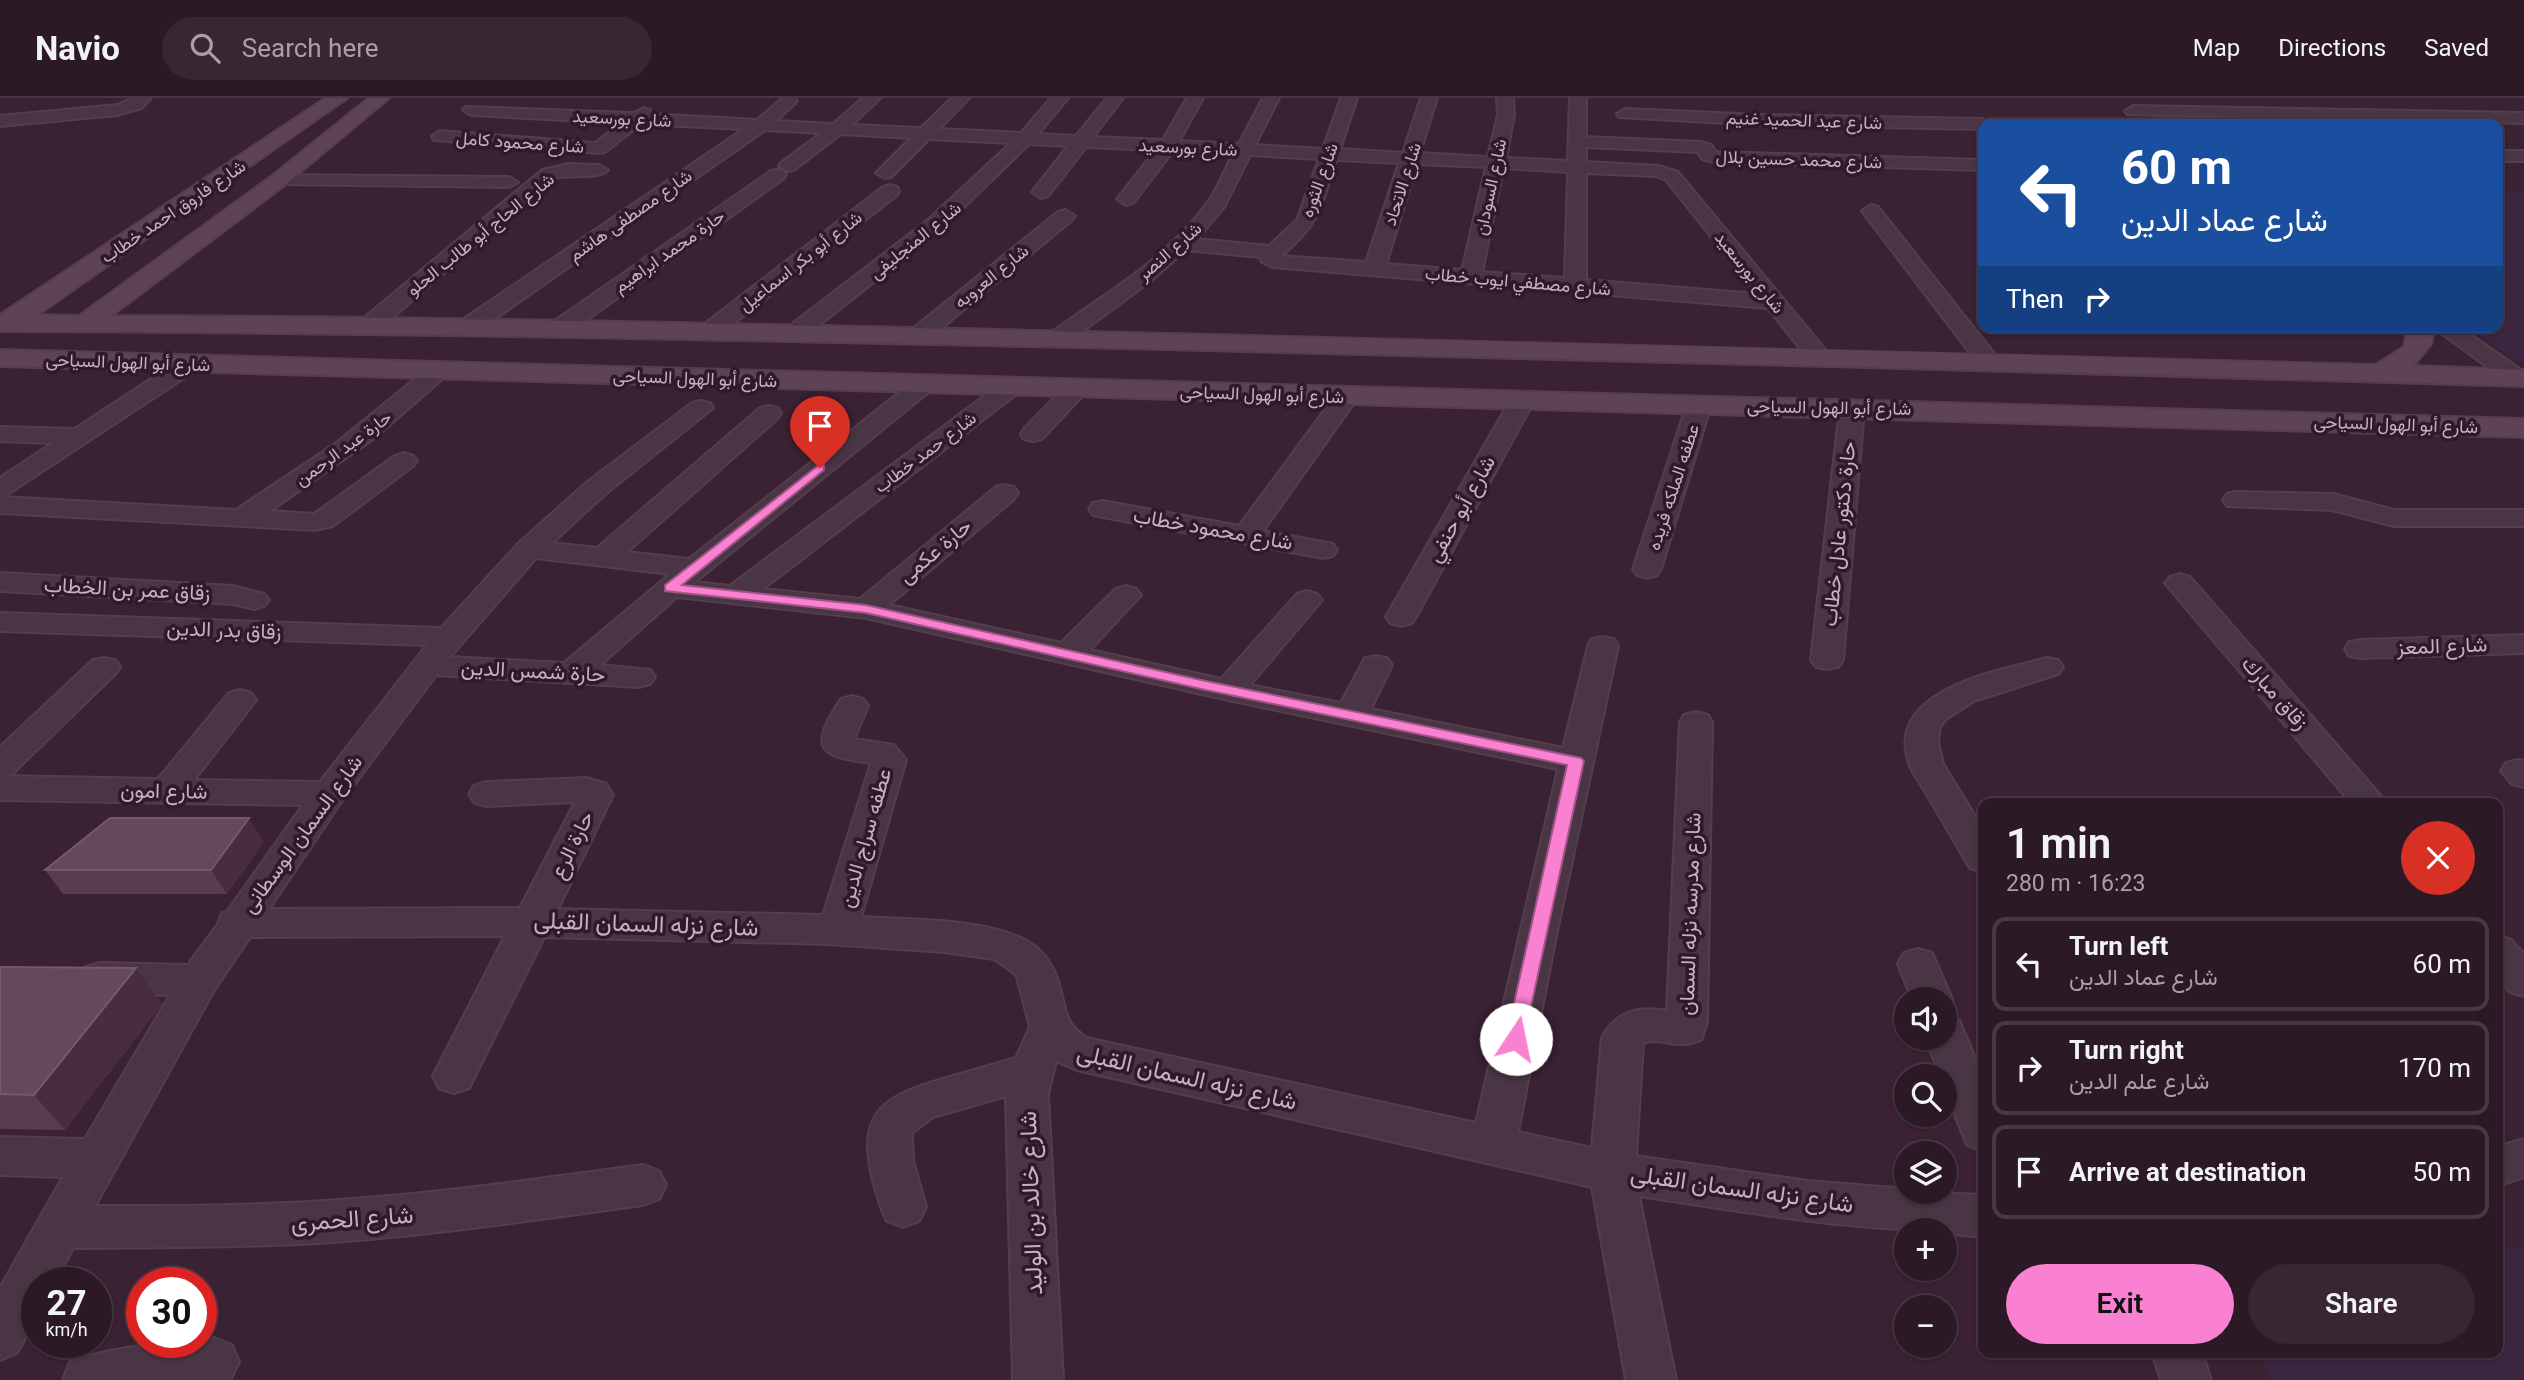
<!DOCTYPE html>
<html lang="en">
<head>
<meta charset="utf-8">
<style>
  :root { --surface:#2c1926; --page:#382632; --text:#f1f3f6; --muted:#a6a0a7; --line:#483843; --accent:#fa81d1 }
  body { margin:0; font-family:Roboto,Vazirmatn,sans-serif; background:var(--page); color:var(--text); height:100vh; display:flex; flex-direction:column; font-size:26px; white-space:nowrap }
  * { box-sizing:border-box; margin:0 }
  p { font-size:23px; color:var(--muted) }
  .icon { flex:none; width:38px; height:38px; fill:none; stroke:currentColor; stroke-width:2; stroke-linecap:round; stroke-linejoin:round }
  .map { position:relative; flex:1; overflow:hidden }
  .sheet { position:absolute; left:1978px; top:700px; width:525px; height:560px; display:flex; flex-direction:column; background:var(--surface); border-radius:14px; box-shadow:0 2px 5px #0004,0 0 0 2px var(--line) }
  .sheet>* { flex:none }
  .guide { position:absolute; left:1978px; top:21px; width:525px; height:214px; border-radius:14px; box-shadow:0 2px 5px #0004,0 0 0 2px var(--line); background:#1a4fa0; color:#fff; overflow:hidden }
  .fabs { position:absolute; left:1894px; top:889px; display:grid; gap:14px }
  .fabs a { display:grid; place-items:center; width:63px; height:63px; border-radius:50%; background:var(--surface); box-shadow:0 2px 5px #0004,0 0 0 2px var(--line); font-size:35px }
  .speed { position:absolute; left:21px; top:1169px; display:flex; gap:14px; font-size:35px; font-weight:700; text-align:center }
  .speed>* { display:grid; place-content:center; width:91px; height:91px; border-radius:50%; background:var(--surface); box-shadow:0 2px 5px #0004,0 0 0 2px var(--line); line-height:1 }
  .speed small { font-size:18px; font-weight:400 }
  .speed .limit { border:10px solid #d22; background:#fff; color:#111 }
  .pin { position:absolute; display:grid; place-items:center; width:60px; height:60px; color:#fff; margin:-72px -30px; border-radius:50% 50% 50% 0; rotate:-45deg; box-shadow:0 0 7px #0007 }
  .pin .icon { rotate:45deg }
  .me { position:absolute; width:77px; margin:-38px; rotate:11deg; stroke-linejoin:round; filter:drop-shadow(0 0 5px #0008) }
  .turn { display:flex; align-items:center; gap:24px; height:147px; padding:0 28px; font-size:32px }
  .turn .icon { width:91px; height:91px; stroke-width:2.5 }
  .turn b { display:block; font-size:49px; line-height:60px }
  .then { display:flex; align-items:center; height:66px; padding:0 28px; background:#0003; gap:14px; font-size:26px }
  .round { display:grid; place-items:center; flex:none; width:74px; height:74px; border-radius:37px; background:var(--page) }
  .summary { display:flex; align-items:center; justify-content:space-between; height:119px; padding:0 28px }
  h1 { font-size:42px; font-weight:600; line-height:52px }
  .action { display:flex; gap:14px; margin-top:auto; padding:14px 28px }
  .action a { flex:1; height:80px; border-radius:42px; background:var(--accent); color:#111; font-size:28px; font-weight:600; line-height:80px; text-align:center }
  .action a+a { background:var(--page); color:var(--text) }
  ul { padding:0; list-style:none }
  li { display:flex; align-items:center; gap:21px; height:94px; margin:0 14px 10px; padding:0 14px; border:4px solid var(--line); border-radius:14px }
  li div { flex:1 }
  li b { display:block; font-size:26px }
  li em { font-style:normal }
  header { display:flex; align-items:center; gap:42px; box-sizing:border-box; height:98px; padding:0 35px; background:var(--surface); border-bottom:2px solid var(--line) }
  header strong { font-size:33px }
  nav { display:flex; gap:38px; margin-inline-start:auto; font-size:24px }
  .search { width:490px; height:63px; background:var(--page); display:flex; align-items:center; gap:18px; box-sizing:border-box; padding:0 24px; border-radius:38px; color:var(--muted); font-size:26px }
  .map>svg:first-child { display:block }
  .green { fill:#3a263e }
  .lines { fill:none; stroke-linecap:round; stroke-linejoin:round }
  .minor-casing { stroke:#543e4d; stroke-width:4 }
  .secondary-casing { stroke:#543e4d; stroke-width:4 }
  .minor { fill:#4a3544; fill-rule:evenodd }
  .secondary { fill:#5e4354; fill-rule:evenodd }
  .wall { fill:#593c50 }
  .shaded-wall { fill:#482c40 }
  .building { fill:#65485c; stroke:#74586c; stroke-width:2 }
  .route { fill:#fa81d1; stroke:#a25488; stroke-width:2 }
  .labels { text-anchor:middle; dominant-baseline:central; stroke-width:7; stroke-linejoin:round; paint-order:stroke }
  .far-street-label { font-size:18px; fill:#c7b0bf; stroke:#2f1a29 }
  .street-label { font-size:21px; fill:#c7b0bf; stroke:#2f1a29 }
  .near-street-label { font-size:24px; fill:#c7b0bf; stroke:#2f1a29 }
</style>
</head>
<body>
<header>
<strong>Navio</strong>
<div class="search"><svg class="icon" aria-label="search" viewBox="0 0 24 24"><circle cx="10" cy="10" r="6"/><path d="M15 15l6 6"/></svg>Search here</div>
<nav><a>Map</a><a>Directions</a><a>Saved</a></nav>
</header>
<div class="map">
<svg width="2524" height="1282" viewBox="0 0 2524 1282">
  <rect width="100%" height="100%" fill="#3a2133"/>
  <g class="green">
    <path d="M2497 92 2524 93V263H2513L2468 229H2497Z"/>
    <path d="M2524 1148V1282H2270L2261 1255H2497V1153Z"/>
  </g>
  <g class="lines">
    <defs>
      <g id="minor">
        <path d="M134 0H151L142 10 117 17 0 28V18L117 7Z"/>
        <path d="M783 0H795L797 3 776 23 833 26 863 0H880L852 27 921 30 952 0H969L939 31 1021 35 1051 0H1068L1038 36 1076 38 1107 0H1123L1093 39 1163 42 1187 0H1203L1179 43 1239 46 1263 0H1279L1255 47 1323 51 1341 0H1357L1340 51 1403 55 1421 0H1437L1420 55 1488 59 1498 17 1497 0H1513L1514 17 1506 60 1568 63 1570 0H1586V39L1701 44 1711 47 1716 54 1983 62V72L1714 64 1702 61 1698 54 1586 49V64L1659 68 1678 74 1827 254 1830 259 1827 264H1811L1768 210 1273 169 1262 164 1260 159 1186 152 1148 185 1064 247H1048L1045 242 1048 237C1101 198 1166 162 1205 108 1217 93 1224 73 1233 56L1173 53 1133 105 1126 107 1117 101 1156 52 1086 49 1048 98 1041 100 1032 94 1068 48 1029 46 942 130 803 240H787L784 235 787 230 928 122 1011 45 929 41 891 79 885 80 876 75 911 40 841 36 794 72 788 73 779 68 782 64 821 35 765 32 477 233H461L458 228 461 223 744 31 641 26 605 54 599 55 434 42 432 38 440 33 595 45 621 25 471 17 463 12 465 9 633 15 644 10 650 12 651 16 757 22ZM1250 57 1319 61 1297 122 1269 148 1197 141 1224 109ZM1336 62 1399 65 1366 164 1281 158C1321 125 1321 108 1336 62ZM1417 66 1486 69 1462 172 1386 166ZM1503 70 1568 74 1565 180 1482 174ZM1586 75 1656 78 1666 82 1757 196 1586 182Z"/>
        <path d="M2133 8 2524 15V25L2127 16 2125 13Z"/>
        <path d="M1625 11 1762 17 1983 21 1991 26H1983V31L1762 27 1619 19 1617 16Z"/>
        <rect x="2497" y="53" width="27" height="10"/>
        <path d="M569 66 599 67 608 72C597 82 570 76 554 80L379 231H363L360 226 363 221 542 72Z"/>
        <path d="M777 72 783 73 786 77 783 81 568 235H552L549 230 552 225 771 73Z"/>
        <path d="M279 77 509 79 518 84 509 89 273 86 270 82Z"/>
        <path d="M890 87 897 89 899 93 897 97 718 238H702L699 233 702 228 883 89Z"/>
        <path d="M1871 107 1878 109 1996 258 2000 263 1996 268H1980L1862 113Z"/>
        <path d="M1065 112 1075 118 1072 122 926 243H910L907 238 910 233 1058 114Z"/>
        <path d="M2433 229H2459L2524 274V285H2509Z"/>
        <path d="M191 258 199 260 203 265 199 270 3 399 236 412 335 346 431 268H447L451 273 377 338 270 413 314 416 395 358 404 355 413 358 417 363 413 368 333 428 315 432 0 415V380L53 345 0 343V329L75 331 183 260Z"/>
        <path d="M923 280 931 282 935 287 931 292 695 484 730 488 1003 284H1019L1023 289 1019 294 763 491 860 501 996 389 1005 387 1014 389 1018 395 1014 401 889 507 1061 545 1116 491 1126 488 1136 491 1141 497 1090 552 1221 581 1297 496 1307 493 1317 496 1322 502 1250 587 1341 605 1365 560 1376 558 1387 560 1392 567 1371 611 1563 650 1588 548 1592 541 1603 539 1614 541 1618 548 1557 833 1518 1034 1592 1050 1602 940C1616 913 1639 908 1667 913L1680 624 1684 617 1696 614 1708 617 1712 624 1707 924 1701 942C1675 953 1662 938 1643 945L1636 1058 1808 1083 1906 1091V1094L1983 1097V1139L1944 1135V1132C1842 1132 1740 1113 1639 1098L1676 1282H1626L1592 1089 1077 972 1056 963 1048 996 1063 1282H1013L1006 998 933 1019 912 1035 913 1063 926 1109 919 1123 903 1129 887 1123C880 1110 877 1097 873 1082 856 1015 883 998 943 981 967 974 991 967 1016 960L1030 929 1017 879 1013 874 994 861 944 854 828 846 544 839 469 990 454 995 439 990 433 978 505 838 250 839 213 894 95 1108C180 1108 266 1108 351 1101 449 1094 546 1080 643 1067L659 1073 666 1087 659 1101 643 1107C534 1122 426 1138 317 1145 235 1150 154 1149 73 1150L54 1185H37V1218L17 1255 0 1262V1190L63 1079 0 1077V1039L85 1041 170 897 100 895 86 891 80 880 86 869 100 865 188 867 218 826 222 815 227 814 303 707 0 702V649L93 562 104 560 115 562 120 569 115 576 12 676 2 678 158 681 229 595 240 592 251 595 256 602 194 682 320 684 427 547 0 533V515L441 530 519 445 586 385 692 305 701 303 710 305 713 310 604 397 552 445 597 450 760 310 769 308 778 310 781 315 778 320 627 454 689 461 915 282ZM536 460 670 476 564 565 450 559ZM677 499 866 520 1228 602 1558 671 1476 1025 1087 940C1059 923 1067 902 1055 875 1049 862 1040 850 1027 843 983 820 910 822 861 819L906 662 894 647 854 641 868 608 863 601 852 598 841 601C809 649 817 659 871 665L823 817 558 811 613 697 606 686 587 680 486 684 474 688 469 696 474 704 486 708 575 704 520 810 269 811 341 704 436 577 639 589 650 586 655 579 650 572 600 567Z"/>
        <path d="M1076 284 1084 286 1088 291 1084 296 1042 341 1033 343 1024 341 1021 336 1024 331 1068 286Z"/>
        <path d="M1346 292 1354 294 1358 299 1263 433 1333 446 1337 452 1333 458 1323 460 1103 419 1093 417 1089 411 1093 405 1103 403 1239 428 1338 294Z"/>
        <path d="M1522 296 1531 298 1534 303 1416 519 1412 525 1401 528 1390 525 1386 519 1510 303 1513 298Z"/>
        <path d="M1699 300 1708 302 1711 307 1661 471 1657 477 1647 480 1637 477 1633 471 1687 307 1690 302Z"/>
        <path d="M1852 303 1861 305 1864 310 1843 562 1838 569 1827 571 1816 569 1811 562 1840 310 1843 305Z"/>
        <path d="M2236 394 2333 396 2394 412H2524V428H2394L2332 412 2227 408 2223 402 2227 396Z"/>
        <path d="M0 475 233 488 264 496 269 502 264 508 254 511 233 506 0 493Z"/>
        <path d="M2180 476 2190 479 2387 705H2351L2170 491 2165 485 2170 479Z"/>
        <path d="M2524 537V555L2360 560 2349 558 2345 551 2349 544 2360 542Z"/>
        <path d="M2047 560 2058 562 2063 569 2058 576 1974 603 1946 621 1940 629 1938 645 1943 666 1983 731V774L1970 770C1955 745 1941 720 1926 695 1920 685 1911 674 1908 662 1887 592 1999 572 2047 560Z"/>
        <path d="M2518 662 2524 663V689L2512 686 2501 673 2506 665Z"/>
        <path d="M2497 837 2511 842 2524 856V898L2510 894 2497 879Z"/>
        <path d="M1918 851 1932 855 1952 901 1946 912 1944 901H1912L1898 866 1904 855Z"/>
        <path d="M1944 918 1959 922 1983 979V1053L1967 1047 1944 989V978H1940L1926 940H1944Z"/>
        <path d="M2524 1041V1079L2497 1088V1049Z"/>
        <path d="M214 1240 232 1247 239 1264 230 1282H63L70 1264C107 1250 162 1244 201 1244V1241Z"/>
        <path d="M2152 1255H2202L2211 1282H2161Z"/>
      </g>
      <g id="secondary">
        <path d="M326 0H347L37 217 79 218 272 78 369 0H389L286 86 111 218C464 219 817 228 1170 236 1572 245 1974 255 2376 267L2404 249 2408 229H2434L2431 246 2413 268 2524 272V288C2084 274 1645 263 1205 252 803 243 400 234 0 233V217Z"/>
        <path d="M0 252 2524 321V339L0 268Z"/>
      </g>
    </defs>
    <use href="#minor" class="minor-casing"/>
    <use href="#secondary" class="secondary-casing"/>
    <use href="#minor" class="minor"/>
    <use href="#secondary" class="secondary"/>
  </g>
  <g class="wall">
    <path d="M264 744 227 796H63L45 772Z"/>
    <path d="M0 869 136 870 162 906 65 1032 0 1031Z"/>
  </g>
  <g class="shaded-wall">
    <path d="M249 720 264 744 227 796 211 772Z"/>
    <path d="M136 870 162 906 65 1032 34 997Z"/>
  </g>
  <g class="building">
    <path d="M110 720H249L211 772H45Z"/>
    <path d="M0 869 136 870 34 997 0 996Z"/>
  </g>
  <path class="route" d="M820 366 824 367V372L682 487 866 507 1201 582 1581 660 1584 663 1523 946 1516 949 1508 946 1506 941 1567 667 1201 591 866 515 665 493V487Z"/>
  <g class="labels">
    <g class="far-street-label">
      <text transform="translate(622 20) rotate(3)">شارع بورسعيد</text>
      <text transform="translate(1804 22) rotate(2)">شارع عبد الحميد غنيم</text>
      <text transform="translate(520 44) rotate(4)">شارع محمود كامل</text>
      <text transform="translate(1188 49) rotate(3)">شارع بورسعيد</text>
      <text transform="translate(1799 61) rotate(2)">شارع محمد حسين بلال</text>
      <text transform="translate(1319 82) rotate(-70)">شارع الثوره</text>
      <text transform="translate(1402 86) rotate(-72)">شارع الاتحاد</text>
      <text transform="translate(1490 89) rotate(-78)">شارع السودان</text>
      <text transform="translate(173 113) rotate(-34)">شارع فاروق احمد خطاب</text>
      <text transform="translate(630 117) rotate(-35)">شارع مصطفى هاشم</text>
      <text transform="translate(480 136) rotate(-39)">شارع الحاج أبو طالب الحلو</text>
      <text transform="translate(915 142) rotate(-39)">شارع المنجليفى</text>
      <text transform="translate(669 153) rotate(-35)">حارة محمد ابراهيم</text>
      <text transform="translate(1169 153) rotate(-41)">شارع النصر</text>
      <text transform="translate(800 163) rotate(-38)">شارع أبو بكر اسماعيل</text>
      <text transform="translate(1750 174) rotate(51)">شارع بورسعيد</text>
      <text transform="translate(991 178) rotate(-39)">شارع العروبه</text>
      <text transform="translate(1518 183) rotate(5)">شارع مصطفي ايوب خطاب</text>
      <text transform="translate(128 264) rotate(2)">شارع أبو الهول السياحى</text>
      <text transform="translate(695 280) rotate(2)">شارع أبو الهول السياحى</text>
      <text transform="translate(1262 296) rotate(2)">شارع أبو الهول السياحى</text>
      <text transform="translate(1829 309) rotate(1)">شارع أبو الهول السياحى</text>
      <text transform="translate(2396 326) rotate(2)">شارع أبو الهول السياحى</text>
      <text transform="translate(343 350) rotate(-36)">حارة عبد الرحمن</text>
      <text transform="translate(925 354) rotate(-37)">شارع حمد خطاب</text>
      <text transform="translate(1673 389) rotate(-72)">عطفه الملكه فريده</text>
    </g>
    <g class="street-label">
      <text transform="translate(1461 411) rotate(-61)">شارع أبو حنفي</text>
      <text transform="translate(1213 431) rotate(10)">شارع محمود خطاب</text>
      <text transform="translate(1839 436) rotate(-84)">حارة دكتور عادل خطاب</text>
      <text transform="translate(935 453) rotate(-40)">حارة عكمى</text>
      <text transform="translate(127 491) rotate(3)">زقاق عمر بن الخطاب</text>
      <text transform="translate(224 532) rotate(2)">زقاق بدر الدين</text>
      <text transform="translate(2442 548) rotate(-2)">شارع المعز</text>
      <text transform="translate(533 573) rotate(3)">حارة شمس الدين</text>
      <text transform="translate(2275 595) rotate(49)">زقاق مبارك</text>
      <text transform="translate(164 693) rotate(1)">شارع امون</text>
      <text transform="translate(302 736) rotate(-54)">شارع السمان الوسطانى</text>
      <text transform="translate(865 740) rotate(-74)">عطفه سراج الدين</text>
      <text transform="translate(572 747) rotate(-64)">حارة الرع</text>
      <text transform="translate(1690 816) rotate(-88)">شارع مدرسه نزله السمان</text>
    </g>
    <g class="near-street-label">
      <text transform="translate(646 826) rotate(2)">شارع نزله السمان القبلى</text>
      <text transform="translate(1187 979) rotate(13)">شارع نزله السمان القبلى</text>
      <text transform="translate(1742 1091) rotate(8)">شارع نزله السمان القبلى</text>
      <text transform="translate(1031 1105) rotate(-92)">شارع خالد بن الوليد</text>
      <text transform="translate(352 1121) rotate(-4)">شارع الحمرى</text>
    </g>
  </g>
</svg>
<div class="fabs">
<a><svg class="icon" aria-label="sound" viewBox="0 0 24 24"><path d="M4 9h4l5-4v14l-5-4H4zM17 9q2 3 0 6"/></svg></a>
<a><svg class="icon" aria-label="search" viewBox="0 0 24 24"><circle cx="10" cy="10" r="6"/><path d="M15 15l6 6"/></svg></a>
<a><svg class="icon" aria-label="layers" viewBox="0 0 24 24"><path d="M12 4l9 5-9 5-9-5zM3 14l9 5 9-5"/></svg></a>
<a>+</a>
<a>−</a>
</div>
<div class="speed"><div>27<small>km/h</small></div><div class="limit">30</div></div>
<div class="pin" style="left:820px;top:370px;background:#d93025"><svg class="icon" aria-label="arrive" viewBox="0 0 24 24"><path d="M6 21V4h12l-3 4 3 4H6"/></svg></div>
<svg class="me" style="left:1516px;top:941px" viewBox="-20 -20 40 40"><circle r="19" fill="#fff"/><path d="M0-13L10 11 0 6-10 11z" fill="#fa81d1"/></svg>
<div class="guide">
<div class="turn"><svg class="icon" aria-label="left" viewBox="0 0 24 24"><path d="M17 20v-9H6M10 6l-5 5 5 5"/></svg><div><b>60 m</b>شارع عماد الدين</div></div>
<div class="then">Then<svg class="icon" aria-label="right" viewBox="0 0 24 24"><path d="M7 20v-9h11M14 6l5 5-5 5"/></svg></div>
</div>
<section class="sheet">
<div class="summary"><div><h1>1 min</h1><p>280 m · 16:23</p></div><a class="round" style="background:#d93025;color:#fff"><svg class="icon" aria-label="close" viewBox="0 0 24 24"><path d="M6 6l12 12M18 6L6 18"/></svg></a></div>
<ul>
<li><svg class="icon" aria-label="left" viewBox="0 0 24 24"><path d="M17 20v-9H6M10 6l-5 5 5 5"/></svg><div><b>Turn left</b><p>شارع عماد الدين</p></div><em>60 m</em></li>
<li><svg class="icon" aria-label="right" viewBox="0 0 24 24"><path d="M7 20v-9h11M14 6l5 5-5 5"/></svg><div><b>Turn right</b><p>شارع علم الدين</p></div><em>170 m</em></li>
<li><svg class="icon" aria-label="arrive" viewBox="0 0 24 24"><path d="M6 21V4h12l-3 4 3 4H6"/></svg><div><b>Arrive at destination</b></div><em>50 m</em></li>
</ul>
<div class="action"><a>Exit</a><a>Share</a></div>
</section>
</div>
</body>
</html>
